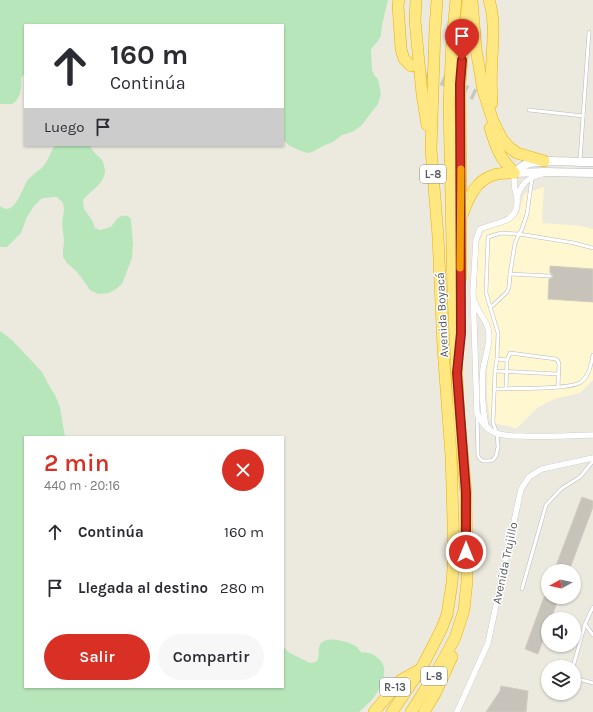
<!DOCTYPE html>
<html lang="es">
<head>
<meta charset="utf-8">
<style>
  :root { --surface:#fff; --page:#f7f7f7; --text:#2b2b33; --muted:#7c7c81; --accent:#d93025 }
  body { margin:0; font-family:Karla,sans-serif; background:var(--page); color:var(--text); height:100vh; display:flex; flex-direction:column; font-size:15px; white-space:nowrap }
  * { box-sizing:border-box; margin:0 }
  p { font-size:13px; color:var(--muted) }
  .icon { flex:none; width:22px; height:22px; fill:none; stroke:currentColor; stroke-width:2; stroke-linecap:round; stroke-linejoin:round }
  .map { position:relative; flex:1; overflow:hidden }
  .panel { position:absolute; left:24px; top:436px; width:260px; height:252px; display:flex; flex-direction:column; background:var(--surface); border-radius:0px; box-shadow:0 1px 3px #0004 }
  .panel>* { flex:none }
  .guide { position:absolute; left:24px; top:24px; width:260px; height:122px; border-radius:0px; box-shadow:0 1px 3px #0004; background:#fff; color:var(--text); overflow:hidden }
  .needle { width:26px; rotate:262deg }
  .controls { position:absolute; left:541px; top:564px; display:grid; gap:8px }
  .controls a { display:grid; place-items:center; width:40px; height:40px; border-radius:50%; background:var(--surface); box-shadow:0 1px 3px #0004; font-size:20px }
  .pin { position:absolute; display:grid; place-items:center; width:34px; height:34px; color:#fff; margin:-41px -17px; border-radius:50% 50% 50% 0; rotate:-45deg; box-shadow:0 0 4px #0007 }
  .pin .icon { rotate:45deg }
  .me { position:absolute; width:44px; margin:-22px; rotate:0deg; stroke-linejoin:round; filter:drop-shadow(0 0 3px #0008) }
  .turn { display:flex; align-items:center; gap:14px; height:84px; padding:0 20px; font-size:18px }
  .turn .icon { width:52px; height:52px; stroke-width:2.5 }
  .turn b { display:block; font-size:28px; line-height:34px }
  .then { display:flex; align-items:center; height:38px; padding:0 20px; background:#0003; gap:8px; font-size:15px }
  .round { display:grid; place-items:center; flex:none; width:42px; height:42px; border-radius:21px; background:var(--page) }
  .headline { display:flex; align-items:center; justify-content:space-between; height:68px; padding:0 20px }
  h1 { font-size:24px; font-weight:600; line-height:30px; color:var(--accent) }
  .button { display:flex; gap:8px; margin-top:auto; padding:8px 20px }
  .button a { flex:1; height:46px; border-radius:24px; background:var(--accent); color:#fff; font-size:16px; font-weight:600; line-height:46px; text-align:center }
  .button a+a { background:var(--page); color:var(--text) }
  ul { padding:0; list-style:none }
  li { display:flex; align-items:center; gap:12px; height:56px; padding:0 20px }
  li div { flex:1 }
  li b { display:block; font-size:15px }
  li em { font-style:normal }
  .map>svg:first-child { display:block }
  .commercial { fill:#fff7d0 }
  .green { fill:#b8e6bb }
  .building { fill:#c7c3bb; stroke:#d1ccbc }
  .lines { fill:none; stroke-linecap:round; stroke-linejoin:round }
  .highway-tunnel { stroke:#c7c6bf; stroke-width:11; stroke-dasharray:11 5.5; stroke-linecap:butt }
  .lane-casing { stroke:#b7b9bf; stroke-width:4 }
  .street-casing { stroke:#b7b9bf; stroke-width:6 }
  .secondary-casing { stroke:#b7bbc2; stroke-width:9 }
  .highway-casing { stroke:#eab000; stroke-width:12 }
  .lane { stroke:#fff; stroke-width:3 }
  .street { stroke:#fff; stroke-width:5.5 }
  .secondary { stroke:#fff; stroke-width:8 }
  .highway { stroke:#ffe782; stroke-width:11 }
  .route-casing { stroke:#8d1f18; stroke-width:10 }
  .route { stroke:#d93025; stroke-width:7 }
  .slow { stroke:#f59e0b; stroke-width:7 }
  .labels { text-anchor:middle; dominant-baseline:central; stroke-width:3; stroke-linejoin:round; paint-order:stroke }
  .shield { fill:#fff; stroke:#898c90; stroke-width:1 }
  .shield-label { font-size:11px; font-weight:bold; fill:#575b61 }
  .street-label { font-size:12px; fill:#575b61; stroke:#fff }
</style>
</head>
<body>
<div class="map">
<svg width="593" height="712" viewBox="0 0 593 712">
  <rect width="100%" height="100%" fill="#eceade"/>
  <path class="commercial" d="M544 187 542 223 582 226 593 229V380L581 392 576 394 554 399 537 408 517 428 493 423 491 421 489 415 487 395V372L492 333 489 323 478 306 476 295 478 245 484 231 508 221 515 217 519 213 524 194Z"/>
  <g class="green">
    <path d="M0 0H388L382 25 381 36 378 41 371 49 372 70 374 75 378 79 381 94 378 104 361 126 352 132 342 135 333 142 323 146 312 152 307 153 301 151 290 146 283 140V25H25V73L21 78C22 87 21 99 12 104H0Z"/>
    <path d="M55 145H90C92 152 98 155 102 160 104 163 104 166 105 170 105 184 91 190 83 200L84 209 92 220 95 228 100 230 111 227C117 220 117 215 128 216L131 219 133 243 132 258 122 284 116 289 109 293 98 294 90 290 81 277 75 270 67 263 63 257V251L64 241 62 223 64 210 63 203 57 197H54L44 198 41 199 34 206 27 217 21 233 7 247H0V206C14 218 22 189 27 181 32 174 40 171 45 164 49 158 51 151 55 145Z"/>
    <path d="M0 331 12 340 42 372 51 389 55 395 60 407 65 437H25V687H283V646L288 652 310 663 316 662C322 656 315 645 324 641 332 637 350 642 357 647 358 648 359 650 361 652 362 653 365 652 367 653 372 653 376 656 380 660 389 669 382 685 376 694 372 701 365 706 359 712H0Z"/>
  </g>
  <g class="building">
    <path d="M550 266 593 269V302L548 299 549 279 552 278 553 277 552 274 550 273Z"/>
    <path d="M582 497 593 501V507L569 571H554Z"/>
    <path d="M544 597H559L551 619H548V626L538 654 525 649Z"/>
    <path d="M501 686 528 691 526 712H486L500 691Z"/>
  </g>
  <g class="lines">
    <path class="highway-tunnel" d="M412 66 475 95"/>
    <defs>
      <g id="lane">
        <path d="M529 110 583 116"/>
        <path d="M580 160 589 32"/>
        <path d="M510 274 550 276"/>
        <path d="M491 307 507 292 509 287 510 274 515 243 519 234 522 229 527 214 532 178"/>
        <path d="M497 359 507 360 510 353 556 359 558 361 559 364 558 387"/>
        <path d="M495 371 558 374"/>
        <path d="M506 388 507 360"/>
        <path d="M495 389C509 388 572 390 581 382 589 376 591 365 593 355"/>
        <path d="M477 415 478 456 480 459 483 461H489L493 460 496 456 498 447 497 433 493 423 495 371 497 359 498 333 486 293 488 237 501 233 519 234 574 243 593 248"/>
        <path d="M522 589 546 505 561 489 580 477 593 461"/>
        <path d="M585 624 593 635"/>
        <path d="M573 667 585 624 593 607"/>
        <path d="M574 674V676L582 680 593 683"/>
      </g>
      <g id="street">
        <path d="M514 173C514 178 514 184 515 189 515 192 517 195 517 198 518 209 515 217 504 221 496 224 488 226 480 229L476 240 473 291 477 413C481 421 485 428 493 432 501 436 512 436 521 436 545 437 569 436 593 435"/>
        <path d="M517 197C523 181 527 179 542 174"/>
        <path d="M475 302C478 314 490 323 489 336 489 347 485 358 483 369 481 387 483 410 486 427"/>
        <path d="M457 712 488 643 521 489 529 477 542 469 593 458"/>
      </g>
      <g id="secondary">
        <path d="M514 173C518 170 522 166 527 164 543 158 575 163 593 162"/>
        <path d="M514 173 545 172 593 173"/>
      </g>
      <g id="highway">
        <path d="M399 0 398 5 401 49 404 59 411 66"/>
        <path d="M416 0 415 21 422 94 427 125"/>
        <path d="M489 0C495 19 493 39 492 59 491 74 491 88 492 103"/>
        <path d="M472 1 476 49 483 90 493 121 502 139 510 148 517 153 544 161"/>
        <path d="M490 128 496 146 502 158 514 173"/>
        <path d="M463 213C469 197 476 180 494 175 500 173 507 173 514 173"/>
        <path d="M461 277V219L460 84 464 36 468 0"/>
        <path d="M374 712 401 680 419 670"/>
        <path d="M392 712 421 669 441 630 447 615 452 583 454 553 451 455 443 348 438 236 431 149 435 29 437 0"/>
        <path d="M411 712 437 671 455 638 464 610 467 581 466 493 459 417 453 294 449 103 452 41 456 0"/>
        <path d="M424 712 435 694 452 657"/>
      </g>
    </defs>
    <use href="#lane" class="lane-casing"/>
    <use href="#street" class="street-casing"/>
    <use href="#secondary" class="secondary-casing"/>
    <use href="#highway" class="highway-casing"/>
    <use href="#lane" class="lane"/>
    <use href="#street" class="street"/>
    <use href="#secondary" class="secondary"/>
    <use href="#highway" class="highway"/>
  </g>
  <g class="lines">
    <defs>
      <path id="route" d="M462 60 460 84 461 333 457 373 466 493V552"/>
    </defs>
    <use href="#route" class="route-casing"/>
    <use href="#route" class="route"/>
    <path class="slow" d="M460 268 461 169"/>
  </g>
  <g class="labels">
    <g class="shield">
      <rect x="420" y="165" width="26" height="18" rx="3"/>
      <rect x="421" y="667" width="26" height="18" rx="3"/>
      <rect x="380" y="678" width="30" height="18" rx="3"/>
    </g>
    <g class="shield-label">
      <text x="433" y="174">L-8</text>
      <text x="434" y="676">L-8</text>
      <text x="395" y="687">R-13</text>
    </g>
    <g class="street-label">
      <text transform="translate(442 315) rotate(-93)">Avenida Boyacá</text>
      <text transform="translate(505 563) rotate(-78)">Avenida Trujillo</text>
    </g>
  </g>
</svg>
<div class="controls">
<a><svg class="needle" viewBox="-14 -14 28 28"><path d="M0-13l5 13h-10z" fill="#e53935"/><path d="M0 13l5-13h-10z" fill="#7c7c81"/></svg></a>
<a><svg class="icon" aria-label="sound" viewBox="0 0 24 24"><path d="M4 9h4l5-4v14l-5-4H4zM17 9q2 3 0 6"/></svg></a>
<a><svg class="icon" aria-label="layers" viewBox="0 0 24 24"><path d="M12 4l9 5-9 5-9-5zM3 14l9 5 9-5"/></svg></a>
</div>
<div class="pin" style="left:462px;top:60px;background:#d93025"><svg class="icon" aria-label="arrive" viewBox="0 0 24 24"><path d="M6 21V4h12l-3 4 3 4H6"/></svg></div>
<svg class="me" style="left:466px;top:552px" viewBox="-20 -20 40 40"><circle r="17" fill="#d93025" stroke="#fff" stroke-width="3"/><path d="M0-11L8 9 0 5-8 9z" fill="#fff"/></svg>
<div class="guide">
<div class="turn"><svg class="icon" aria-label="ahead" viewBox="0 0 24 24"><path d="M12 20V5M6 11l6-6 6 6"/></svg><div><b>160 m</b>Continúa</div></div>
<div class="then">Luego<svg class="icon" aria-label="arrive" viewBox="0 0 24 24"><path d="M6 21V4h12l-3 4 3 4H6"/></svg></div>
</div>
<section class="panel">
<div class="headline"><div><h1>2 min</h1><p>440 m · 20:16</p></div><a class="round" style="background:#d93025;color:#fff"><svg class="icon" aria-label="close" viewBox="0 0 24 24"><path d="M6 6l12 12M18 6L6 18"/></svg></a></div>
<ul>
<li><svg class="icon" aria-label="ahead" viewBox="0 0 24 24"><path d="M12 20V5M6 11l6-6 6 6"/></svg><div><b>Continúa</b></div><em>160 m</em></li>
<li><svg class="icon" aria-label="arrive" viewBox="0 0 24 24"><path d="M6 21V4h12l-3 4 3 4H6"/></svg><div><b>Llegada al destino</b></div><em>280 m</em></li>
</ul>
<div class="button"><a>Salir</a><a>Compartir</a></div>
</section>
</div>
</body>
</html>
